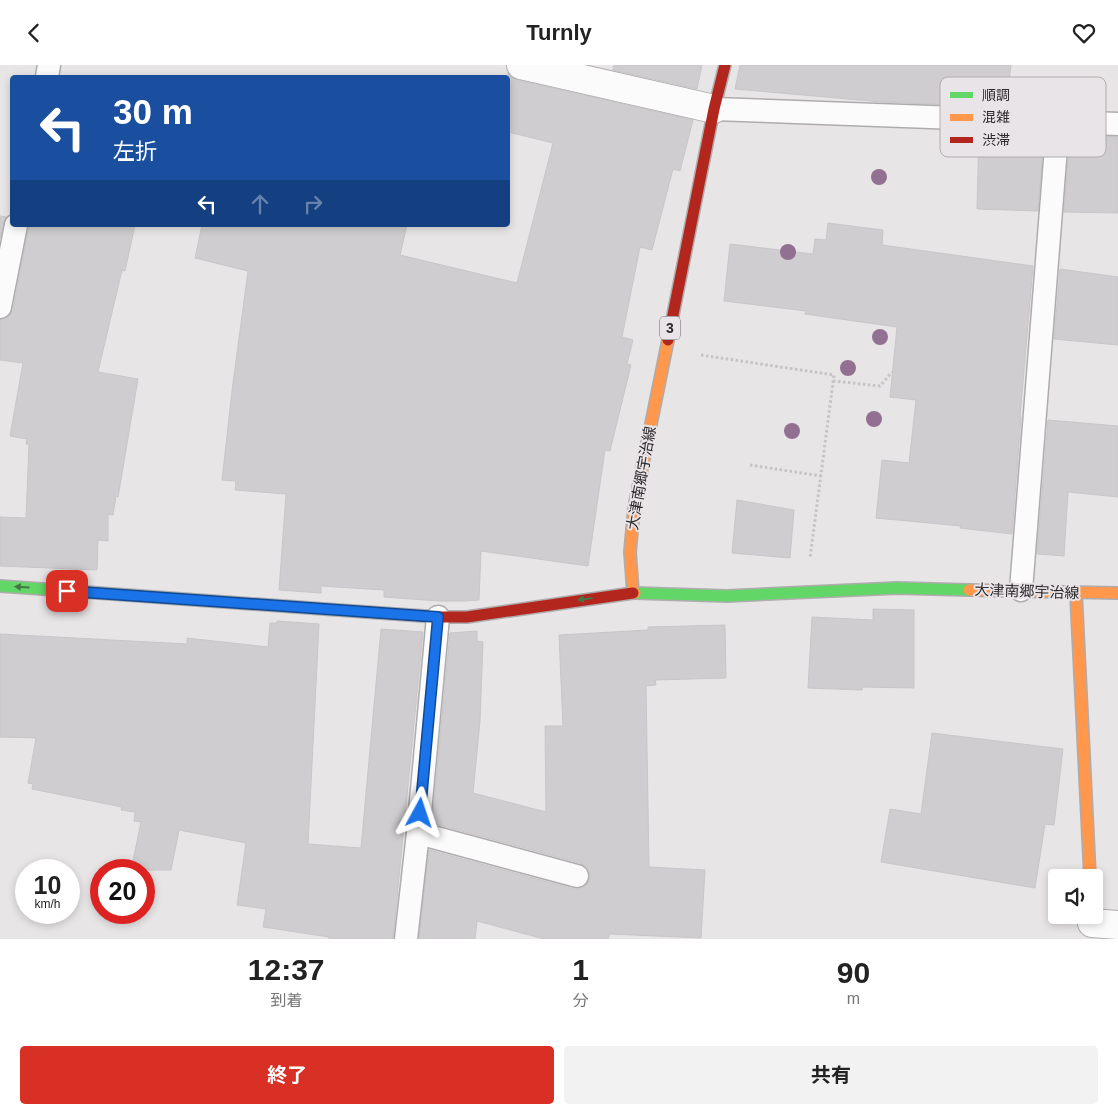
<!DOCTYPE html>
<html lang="ja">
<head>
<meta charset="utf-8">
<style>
  :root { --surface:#fff; --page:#f2f2f2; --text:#222; --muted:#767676; --accent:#d93025 }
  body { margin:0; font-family:Helvetica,"Noto Sans JP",sans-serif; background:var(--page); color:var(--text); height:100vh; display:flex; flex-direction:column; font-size:19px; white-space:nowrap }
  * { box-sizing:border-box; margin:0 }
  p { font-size:16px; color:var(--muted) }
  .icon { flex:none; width:28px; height:28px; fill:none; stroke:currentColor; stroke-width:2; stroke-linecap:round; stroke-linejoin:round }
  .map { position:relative; height:874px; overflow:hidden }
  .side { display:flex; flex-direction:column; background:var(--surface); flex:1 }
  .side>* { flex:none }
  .banner { position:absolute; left:10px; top:10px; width:500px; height:152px; border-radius:5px; box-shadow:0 2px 8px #0003; background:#1a4fa0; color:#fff; overflow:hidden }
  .fabs { position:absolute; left:1048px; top:804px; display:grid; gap:10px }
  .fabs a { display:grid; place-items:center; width:55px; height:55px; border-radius:5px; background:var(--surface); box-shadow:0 2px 8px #0003; font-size:25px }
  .speed { position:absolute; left:15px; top:794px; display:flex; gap:10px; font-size:25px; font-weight:700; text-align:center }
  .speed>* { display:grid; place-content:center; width:65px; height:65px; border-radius:50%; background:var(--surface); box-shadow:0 2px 8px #0003; line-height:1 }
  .speed small { font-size:12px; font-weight:400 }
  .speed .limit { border:8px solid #d22; background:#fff; color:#111 }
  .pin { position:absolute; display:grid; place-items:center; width:42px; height:42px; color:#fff; margin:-21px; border-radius:10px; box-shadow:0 2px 8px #0006 }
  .me { position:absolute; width:55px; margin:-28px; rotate:5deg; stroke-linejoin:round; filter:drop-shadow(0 0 4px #0008) }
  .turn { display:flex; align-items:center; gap:18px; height:105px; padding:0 20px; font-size:22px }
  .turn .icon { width:65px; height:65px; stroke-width:2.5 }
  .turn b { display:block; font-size:35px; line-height:42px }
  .lanes { display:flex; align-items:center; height:48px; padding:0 20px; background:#0003; justify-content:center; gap:25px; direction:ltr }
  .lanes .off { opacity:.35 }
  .eta { display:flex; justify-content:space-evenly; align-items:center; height:85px; text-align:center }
  .eta b { font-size:30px; font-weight:700; line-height:35px }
  .button { display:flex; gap:10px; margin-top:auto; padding:10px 20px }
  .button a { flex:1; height:58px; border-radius:5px; background:var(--accent); color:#fff; font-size:20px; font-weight:700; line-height:58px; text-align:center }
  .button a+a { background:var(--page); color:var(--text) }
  header { display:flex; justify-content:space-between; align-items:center; height:65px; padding:0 20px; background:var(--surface); font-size:22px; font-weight:700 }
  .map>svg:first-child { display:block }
  .building { fill:#cfcdcf; stroke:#c8c6c8 }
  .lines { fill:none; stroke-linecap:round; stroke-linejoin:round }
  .lane-casing { stroke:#aeacad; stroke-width:25 }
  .street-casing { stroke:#aeacad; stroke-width:30 }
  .fast-casing { stroke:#aeacad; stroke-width:14 }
  .slow-casing { stroke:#aeacad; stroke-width:14 }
  .jam-casing { stroke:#aeacad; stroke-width:14 }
  .path { stroke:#c5c4c5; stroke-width:3; stroke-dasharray:2.5 2.5; stroke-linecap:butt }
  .lane { stroke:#fcfbfb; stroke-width:22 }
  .street { stroke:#fcfbfb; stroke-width:28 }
  .fast { stroke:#63d668; stroke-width:11 }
  .slow { stroke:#ff974d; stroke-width:11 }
  .jam { stroke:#b3261e; stroke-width:11 }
  .tree { fill:#927092 }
  .oneway { fill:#447746 }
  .route-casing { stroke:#114b97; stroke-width:12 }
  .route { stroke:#1a73e8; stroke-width:9 }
  .labels { text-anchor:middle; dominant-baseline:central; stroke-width:4; stroke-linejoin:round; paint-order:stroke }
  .shield { fill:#e9e4e8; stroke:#646264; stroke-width:1 }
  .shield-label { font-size:14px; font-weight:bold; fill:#2b2a2b }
  .street-label { font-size:15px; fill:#2b2a2b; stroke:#e9e4e8 }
  .key { fill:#e9e4e8; stroke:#b0acaf; stroke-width:1 }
  .key-label { font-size:14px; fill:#2b2a2b }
</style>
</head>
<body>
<header><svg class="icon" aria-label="back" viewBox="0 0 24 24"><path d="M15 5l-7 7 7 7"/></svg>Turnly<svg class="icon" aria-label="heart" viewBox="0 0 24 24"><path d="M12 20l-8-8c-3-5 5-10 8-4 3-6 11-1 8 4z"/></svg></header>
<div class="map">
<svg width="1118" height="874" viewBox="0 0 1118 874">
  <rect width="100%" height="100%" fill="#e8e5e7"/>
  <g class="building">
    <path d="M614 0H702L697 24 613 5Z"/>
    <path d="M740 0H1011L1006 42 882 37 735 24Z"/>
    <path d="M508 7 511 12 518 15 693 55 680 106 673 104 652 185 640 182 622 272 633 275 627 299 631 300 610 386 605 385 588 501 481 486 479 535 466 536H439L384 532V525L321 521V528L279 525 286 429 235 425 236 416 222 415 232 326 248 206 195 193 202 160H407L400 190 517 218 553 78 508 67Z"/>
    <path d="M979 67 1044 69 1038 146 977 144Z"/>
    <path d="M1070 70 1118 72V148L1064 147Z"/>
    <path d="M0 151 6 152 0 173Z"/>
    <path d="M828 158 883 165 882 180 1033 201 1020 352H1021L1012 469 960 463 961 461 876 453 882 395 909 398 916 335 890 332 897 262 805 249 806 246 724 236 730 179 813 189 815 174 826 175Z"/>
    <path d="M29 160H135L125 206 122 205 98 307 138 314 118 432 116 431 113 450 108 449V476L98 475 97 505 0 501V452L26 453 29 379H26L27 374 10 371 23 298 0 295V255L10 251 13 245Z"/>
    <path d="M1060 204 1118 212V280L1054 274Z"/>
    <path d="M1048 355 1118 361V432L1068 427 1064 491 1037 489Z"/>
    <path d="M737 435 794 445 790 493 732 488Z"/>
    <path d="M873 544 914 545V623L862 622V625L808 623 812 552 873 555Z"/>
    <path d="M277 556 319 559 308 779 361 783 381 564 423 567 393 874H329V872L263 862 266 844 237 840 246 778 179 765 171 805H131L141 757 134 756 135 747 121 745 122 742 32 724 33 719 28 718 36 673 0 672V569L187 579V573L268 582 270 558H277Z"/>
    <path d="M725 560 726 613 655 615 656 620 646 621 649 802 705 805 701 873 610 869 608 874H544L477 856 475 874H419L429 785 574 824H580L586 821 590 814V808L587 802 580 798 432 758 450 568 477 566V576L483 577 480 656 473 728 546 747 545 661H563L559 570 648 565V562Z"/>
    <path d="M932 668 1063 684 1054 760 1045 759 1035 823 881 797 890 744 921 749Z"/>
  </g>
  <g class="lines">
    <defs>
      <g id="lane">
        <path d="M47 12 49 0"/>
        <path d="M714 44 1118 59"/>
        <path d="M0 242 16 160"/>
        <path d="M1021 525 1058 57"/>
        <path d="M418 768 577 811"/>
        <path d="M406 874 418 768 438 552"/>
      </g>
      <g id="street">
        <path d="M521 0 714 44"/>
        <path d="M1092 858 1118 860"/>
      </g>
      <g id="fast">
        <path d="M0 521 366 547"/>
        <path d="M635 528 727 531 897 523 969 525"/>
      </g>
      <g id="slow">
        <path d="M969 525 1118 528"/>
        <path d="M635 528H633L630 487 634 443 668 275"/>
        <path d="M1076 528 1090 812"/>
      </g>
      <g id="jam">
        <path d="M668 275 714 44 725 0"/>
        <path d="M366 547 438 552H467L633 528"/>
      </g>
    </defs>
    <use href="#lane" class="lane-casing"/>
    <use href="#street" class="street-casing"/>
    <use href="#fast" class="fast-casing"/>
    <use href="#slow" class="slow-casing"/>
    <use href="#jam" class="jam-casing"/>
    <g class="path">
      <path d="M701 290 834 310 810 493"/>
      <path d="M833 316 880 321 892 307"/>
      <path d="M750 400 821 411"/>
    </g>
    <use href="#lane" class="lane"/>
    <use href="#street" class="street"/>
    <use href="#fast" class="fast"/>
    <use href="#slow" class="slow"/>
    <use href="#jam" class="jam"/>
  </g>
  <g class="tree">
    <circle cx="879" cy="112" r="8"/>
    <circle cx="788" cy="187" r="8"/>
    <circle cx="880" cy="272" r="8"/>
    <circle cx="848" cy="303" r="8"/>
    <circle cx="874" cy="354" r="8"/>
    <circle cx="792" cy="366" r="8"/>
  </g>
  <defs><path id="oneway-solid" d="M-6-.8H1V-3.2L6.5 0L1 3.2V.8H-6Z" transform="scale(1.25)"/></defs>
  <g class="oneway">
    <use href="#oneway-solid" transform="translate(22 522) rotate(-176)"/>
    <use href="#oneway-solid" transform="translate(585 534) rotate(173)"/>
  </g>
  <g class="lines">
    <defs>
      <path id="route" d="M67 526 438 552 420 748"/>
    </defs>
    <use href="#route" class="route-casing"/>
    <use href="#route" class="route"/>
  </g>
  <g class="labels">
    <rect class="shield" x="660" y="251.5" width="20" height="23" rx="4"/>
    <g class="shield-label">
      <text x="670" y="263">3</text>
    </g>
    <g class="street-label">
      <text transform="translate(641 413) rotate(-80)">大津南郷宇治線</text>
      <text transform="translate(1027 526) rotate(2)">大津南郷宇治線</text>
    </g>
  </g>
  <rect x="940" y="12" width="166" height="80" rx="8" class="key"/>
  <rect x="950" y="27" width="23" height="6" fill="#63d668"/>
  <rect x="950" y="49" width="23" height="7" fill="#ff974d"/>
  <rect x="950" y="72" width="23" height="6" fill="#b3261e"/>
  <g class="key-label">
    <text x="982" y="35">順調</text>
    <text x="982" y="57">混雑</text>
    <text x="982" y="80">渋滞</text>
  </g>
</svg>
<div class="fabs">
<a><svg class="icon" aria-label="sound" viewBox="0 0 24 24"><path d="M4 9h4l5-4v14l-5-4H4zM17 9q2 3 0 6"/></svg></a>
</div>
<div class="speed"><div>10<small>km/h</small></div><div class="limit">20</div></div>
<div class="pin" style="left:67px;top:526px;background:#d93025"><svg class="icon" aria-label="arrive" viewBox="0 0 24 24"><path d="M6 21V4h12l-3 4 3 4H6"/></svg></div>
<svg class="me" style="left:420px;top:748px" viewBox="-20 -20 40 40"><path d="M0-17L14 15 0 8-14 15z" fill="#1a73e8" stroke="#fff" stroke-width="4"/></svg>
<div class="banner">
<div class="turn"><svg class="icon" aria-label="left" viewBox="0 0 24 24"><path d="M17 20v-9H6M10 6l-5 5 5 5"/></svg><div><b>30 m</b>左折</div></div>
<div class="lanes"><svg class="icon" aria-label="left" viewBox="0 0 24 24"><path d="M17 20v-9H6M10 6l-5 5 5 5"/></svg><svg class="icon off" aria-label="ahead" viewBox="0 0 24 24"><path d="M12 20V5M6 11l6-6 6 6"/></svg><svg class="icon off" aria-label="right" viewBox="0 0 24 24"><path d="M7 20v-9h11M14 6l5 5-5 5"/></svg></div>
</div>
</div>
<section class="side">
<div class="eta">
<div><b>12:37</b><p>到着</p></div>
<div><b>1</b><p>分</p></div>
<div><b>90</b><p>m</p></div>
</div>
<div class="button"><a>終了</a><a>共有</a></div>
</section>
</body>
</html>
